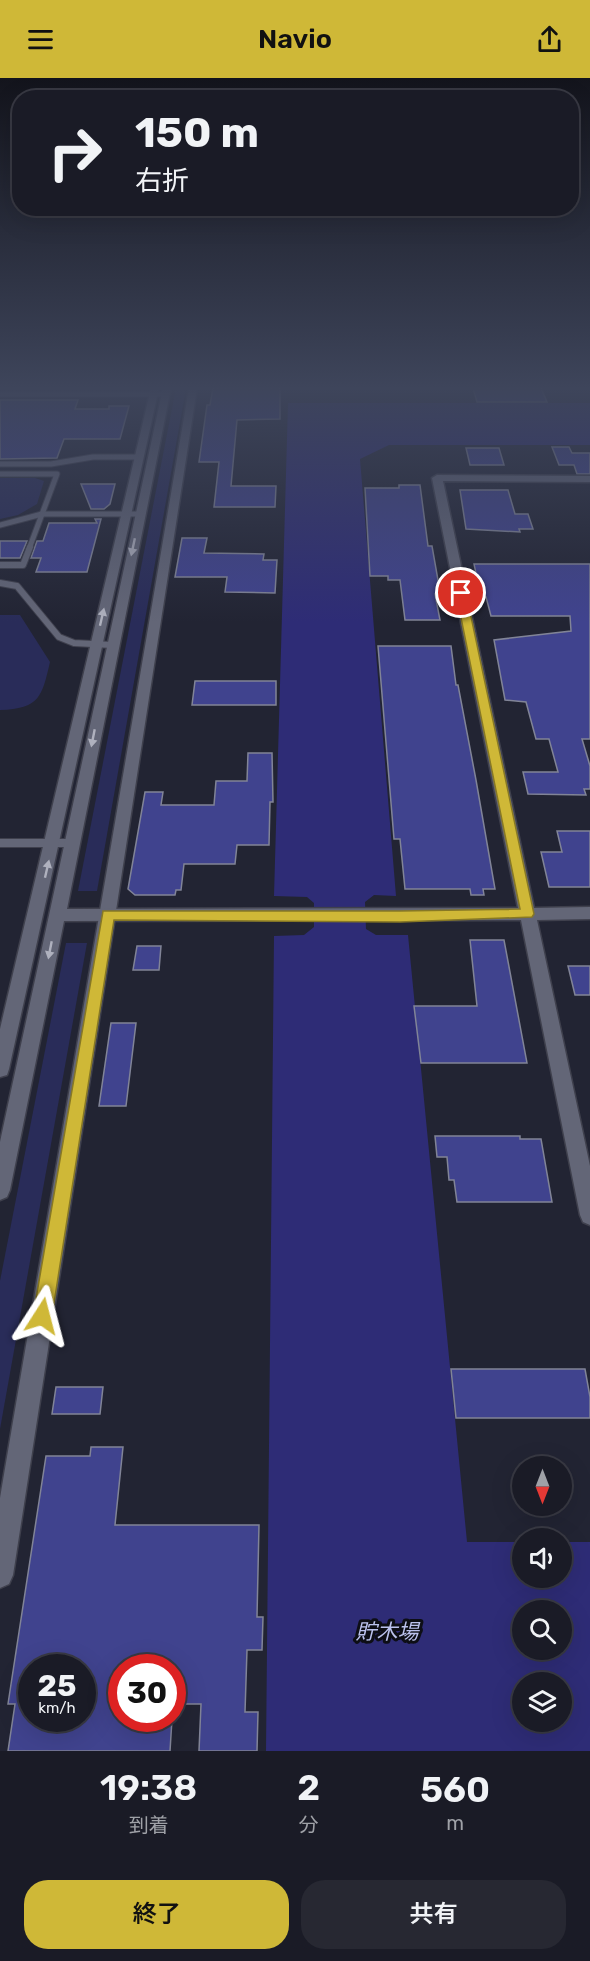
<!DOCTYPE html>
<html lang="ja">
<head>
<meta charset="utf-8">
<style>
  :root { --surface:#1a1b26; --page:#272832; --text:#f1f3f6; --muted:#9fa1a7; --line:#383943; --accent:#cfb837 }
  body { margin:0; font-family:Rubik,"Noto Sans JP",sans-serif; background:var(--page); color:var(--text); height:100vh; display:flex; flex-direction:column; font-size:22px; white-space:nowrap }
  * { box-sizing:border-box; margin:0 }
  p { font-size:20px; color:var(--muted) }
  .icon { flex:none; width:33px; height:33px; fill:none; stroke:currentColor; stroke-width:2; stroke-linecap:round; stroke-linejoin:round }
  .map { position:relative; height:1673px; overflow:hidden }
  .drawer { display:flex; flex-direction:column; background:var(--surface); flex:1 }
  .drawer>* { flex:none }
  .banner { position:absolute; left:12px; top:12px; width:567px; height:126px; border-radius:24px; box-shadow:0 6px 24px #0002,0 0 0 2px var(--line); background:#1a1b26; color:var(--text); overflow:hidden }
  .needle { width:39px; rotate:180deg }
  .fabs { position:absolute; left:512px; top:1378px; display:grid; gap:12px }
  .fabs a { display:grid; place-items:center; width:60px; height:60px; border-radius:50%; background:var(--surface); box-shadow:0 6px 24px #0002,0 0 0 2px var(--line); font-size:30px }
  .speed { position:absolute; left:18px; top:1576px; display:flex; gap:12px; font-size:30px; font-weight:700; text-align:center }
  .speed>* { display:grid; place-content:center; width:78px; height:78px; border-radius:50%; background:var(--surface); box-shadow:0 6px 24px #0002,0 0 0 2px var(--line); line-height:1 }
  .speed small { font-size:15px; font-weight:400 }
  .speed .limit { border:9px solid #d22; background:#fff; color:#111 }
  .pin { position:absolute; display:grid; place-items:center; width:51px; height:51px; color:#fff; margin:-26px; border:3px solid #fff; border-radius:50%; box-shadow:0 2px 6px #0007 }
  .me { position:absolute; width:66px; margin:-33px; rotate:9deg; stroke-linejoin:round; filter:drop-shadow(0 0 4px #0008) }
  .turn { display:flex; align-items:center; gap:21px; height:126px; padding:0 24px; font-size:27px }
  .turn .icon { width:78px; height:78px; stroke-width:2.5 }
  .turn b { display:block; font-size:42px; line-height:51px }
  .eta { display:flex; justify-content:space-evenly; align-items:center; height:102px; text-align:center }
  .eta b { font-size:36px; font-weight:600; line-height:42px }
  .primary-button { display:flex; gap:12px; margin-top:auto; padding:12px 24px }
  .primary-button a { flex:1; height:69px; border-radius:24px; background:var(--accent); color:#111; font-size:24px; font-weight:600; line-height:69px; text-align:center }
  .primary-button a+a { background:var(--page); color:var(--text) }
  header { display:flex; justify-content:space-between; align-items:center; height:78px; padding:0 24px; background:var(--accent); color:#111; font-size:27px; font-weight:600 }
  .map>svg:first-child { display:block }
  .green { fill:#292c59 }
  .water { fill:#2e2c76; fill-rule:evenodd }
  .building { fill:#40438e; stroke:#818497; stroke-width:1.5; fill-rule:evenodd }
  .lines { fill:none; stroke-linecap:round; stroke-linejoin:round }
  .service-far2-casing { stroke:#3f404d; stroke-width:7 }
  .service-far1-casing { stroke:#3f404d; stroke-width:8 }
  .service-casing { stroke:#3f404d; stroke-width:10 }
  .minor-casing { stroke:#3f404d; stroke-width:3 }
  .tertiary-casing { stroke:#3f404d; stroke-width:3 }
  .service-far2 { stroke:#636677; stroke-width:5 }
  .service-far1 { stroke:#636677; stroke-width:6 }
  .service { stroke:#636677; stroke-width:8 }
  .minor { fill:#636677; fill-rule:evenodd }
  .tertiary { fill:#636677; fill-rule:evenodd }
  .oneway { fill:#afb1be }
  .route { fill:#cfb837; stroke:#877824; stroke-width:1.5 }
  .labels { text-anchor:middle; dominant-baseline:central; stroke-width:6; stroke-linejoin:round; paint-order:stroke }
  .near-water-label { font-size:21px; font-style:italic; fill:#bbc2ed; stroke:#0d0e15 }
</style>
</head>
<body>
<header><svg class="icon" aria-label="menu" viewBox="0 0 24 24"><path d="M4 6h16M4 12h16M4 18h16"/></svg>Navio<svg class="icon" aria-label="share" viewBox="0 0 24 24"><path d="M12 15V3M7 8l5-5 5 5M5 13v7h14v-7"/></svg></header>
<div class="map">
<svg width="590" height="1673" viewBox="0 0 590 1673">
  <rect width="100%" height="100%" fill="#222433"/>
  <g class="green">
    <path d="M176 310H186L97 813H78Z"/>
    <path d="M0 400H35L44 403 37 426 18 437 0 441Z"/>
    <path d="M0 537H20L50 584C42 618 40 631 0 632Z"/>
    <path d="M66 865H87L0 1351V1203Z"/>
  </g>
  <path class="water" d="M288 325H590V367H389L360 381 396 818 374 817 365 824 366 851 376 857H408L467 1464H522V1500H561V1464H590V1673H266L274 858 304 857 314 849V825L307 819 274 818ZM522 1533H561V1572H522ZM522 1605H561V1644H522Z"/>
  <g class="building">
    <path d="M213 310H280V341L237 342 231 408H276L275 429H214L219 384H199L207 327H210Z"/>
    <path d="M473 310H541L547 324H477Z"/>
    <path d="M0 322H78L75 331H109V328H129L120 361H64L57 380 0 381Z"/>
    <path d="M552 369H569L572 375H590V396H577L574 387H559Z"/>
    <path d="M466 370H499L504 387H470Z"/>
    <path d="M81 406H115L110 426 104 431H91Z"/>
    <path d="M399 407H420L428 468H432L438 502 440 516H435L440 542H405L400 502H388V498H370L365 410H399Z"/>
    <path d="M460 412H508L515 436H528L533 451H519L520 454 466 451Z"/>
    <path d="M95 441H101L87 494H36L41 480H31L37 463H43L49 445H97Z"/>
    <path d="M182 460H207L204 475 264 476 263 482H277L275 515 225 514 227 499H175Z"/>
    <path d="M0 463H27L20 480H0Z"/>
    <path d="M474 486H590V661H582L590 688V711H584L586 717 528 716 523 694H558L549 661H536L526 624 505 622 494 562 571 553 570 538H491L486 519H481Z"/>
    <path d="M378 568H451L456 607H458L476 702 495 811H483L484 817H471L470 811H405L400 761H394Z"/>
    <path d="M195 603H276V627H192Z"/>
    <path d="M248 675H272L273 724H270L269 767H237L235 786H184L181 812H176L175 817H135L128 811 145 714H163L161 727H214L216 703H247Z"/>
    <path d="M557 753H590V809H549L541 774H562Z"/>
    <path d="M470 862H504L527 985H421L414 928H477Z"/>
    <path d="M137 868H161L159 892H133Z"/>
    <path d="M568 888H590V917H575Z"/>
    <path d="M111 945H136L126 1028H99Z"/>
    <path d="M435 1058H520V1061H541L552 1124H457L454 1102H449L447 1079H437Z"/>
    <path d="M451 1291H585L590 1319V1340H456Z"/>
    <path d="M56 1309H103L100 1336H52Z"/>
    <path d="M91 1369H123L115 1447H259L257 1539H263L262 1572H247L245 1634H258L257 1673H199L201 1626H172V1590H122V1641H172L170 1673H8L15 1626H8L46 1378H90ZM32 1590H82V1641H32Z"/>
  </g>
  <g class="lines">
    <defs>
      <g id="service-far2">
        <path d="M0 316H166"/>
        <path d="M0 386H51L93 379H140"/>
        <path d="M0 396H57L29 471"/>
        <path d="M0 447 42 436H140"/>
      </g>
      <g id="service-far1">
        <path d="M0 487H23L30 469"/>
        <path d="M0 505 17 508 59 559 74 565 112 567"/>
      </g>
      <path id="service" d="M0 765H72"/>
      <path id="minor" d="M189 310H197L13 1497 9 1506 0 1510V1420Z"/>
      <g id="tertiary">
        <path d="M151 310H159L9 991 7 997 0 999V951Z"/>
        <path d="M163 310H171L67 831 518 830 432 400 437 397 590 398V404L443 403 534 830 590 829V841L537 842 590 1088V1147L583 1144 580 1137 521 842 64 843 10 1112 7 1119 0 1122V1064Z"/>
      </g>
    </defs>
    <use href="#service-far2" class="service-far2-casing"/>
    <use href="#service-far1" class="service-far1-casing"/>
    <use href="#service" class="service-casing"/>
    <use href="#minor" class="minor-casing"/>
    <use href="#tertiary" class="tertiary-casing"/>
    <use href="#service-far2" class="service-far2"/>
    <use href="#service-far1" class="service-far1"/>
    <use href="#service" class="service"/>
    <use href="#minor" class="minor"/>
    <use href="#tertiary" class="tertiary"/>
  </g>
  <defs><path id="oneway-solid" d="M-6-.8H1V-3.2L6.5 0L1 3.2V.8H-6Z" transform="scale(1.5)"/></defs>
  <g class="oneway">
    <use href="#oneway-solid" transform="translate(133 469) rotate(102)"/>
    <use href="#oneway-solid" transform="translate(102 539) rotate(-77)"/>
    <use href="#oneway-solid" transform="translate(93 660) rotate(101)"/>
    <use href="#oneway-solid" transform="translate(47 791) rotate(-77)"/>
    <use href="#oneway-solid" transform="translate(50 872) rotate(101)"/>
  </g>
  <linearGradient id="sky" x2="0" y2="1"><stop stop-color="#13141c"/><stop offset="0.57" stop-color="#3e455b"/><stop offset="1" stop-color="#3e455b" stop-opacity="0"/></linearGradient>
  <rect width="590" height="544" fill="url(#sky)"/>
  <path class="route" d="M461 512 466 515 534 836 532 839 400 844 114 842 52 1238 49 1244 42 1247 36 1244 33 1238 103 833H400L520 831 456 515Z"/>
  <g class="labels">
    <g class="near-water-label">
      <text x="387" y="1553">貯木場</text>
    </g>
  </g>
</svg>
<div class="fabs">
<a><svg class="needle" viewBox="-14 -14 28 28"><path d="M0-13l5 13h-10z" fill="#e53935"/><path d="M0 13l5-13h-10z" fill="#9fa1a7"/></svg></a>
<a><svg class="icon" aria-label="sound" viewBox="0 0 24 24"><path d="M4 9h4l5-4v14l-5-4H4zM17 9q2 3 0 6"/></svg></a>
<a><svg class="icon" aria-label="search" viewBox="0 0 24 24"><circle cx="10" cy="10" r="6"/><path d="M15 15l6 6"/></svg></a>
<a><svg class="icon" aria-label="layers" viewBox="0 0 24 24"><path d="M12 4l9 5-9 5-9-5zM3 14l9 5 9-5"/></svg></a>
</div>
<div class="speed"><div>25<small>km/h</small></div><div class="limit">30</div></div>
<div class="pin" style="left:461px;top:515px;background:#d93025"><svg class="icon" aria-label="arrive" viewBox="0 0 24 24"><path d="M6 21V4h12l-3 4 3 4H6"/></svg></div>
<svg class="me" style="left:42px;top:1238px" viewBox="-20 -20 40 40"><path d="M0-17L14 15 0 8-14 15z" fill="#cfb837" stroke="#fff" stroke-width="4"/></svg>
<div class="banner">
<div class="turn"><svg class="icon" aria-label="right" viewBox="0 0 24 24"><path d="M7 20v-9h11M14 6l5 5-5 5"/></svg><div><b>150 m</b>右折</div></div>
</div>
</div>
<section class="drawer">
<div class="eta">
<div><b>19:38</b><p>到着</p></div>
<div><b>2</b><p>分</p></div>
<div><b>560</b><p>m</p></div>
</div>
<div class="primary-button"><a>終了</a><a>共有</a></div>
</section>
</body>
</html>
